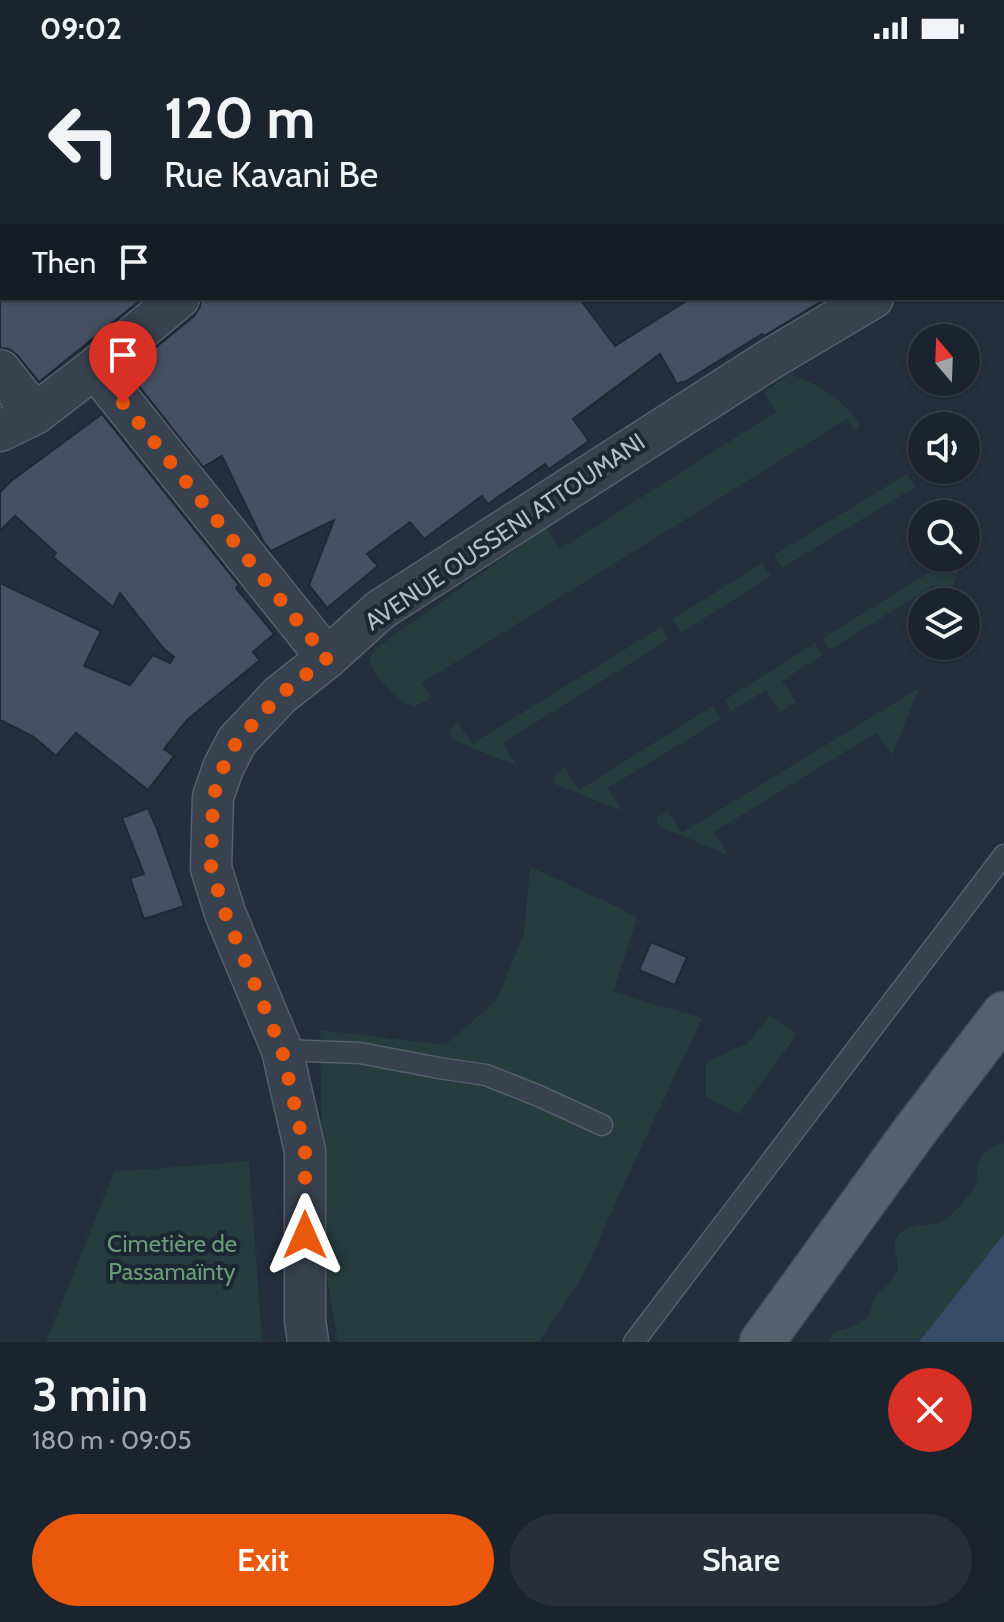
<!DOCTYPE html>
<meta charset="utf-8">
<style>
:root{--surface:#1b232e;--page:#282f3a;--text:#f1f3f6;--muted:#a0a4aa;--line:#39404a;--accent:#ea580c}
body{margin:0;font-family:Cabin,sans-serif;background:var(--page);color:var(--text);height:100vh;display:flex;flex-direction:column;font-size:30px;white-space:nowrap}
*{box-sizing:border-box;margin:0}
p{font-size:26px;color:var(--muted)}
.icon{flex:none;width:44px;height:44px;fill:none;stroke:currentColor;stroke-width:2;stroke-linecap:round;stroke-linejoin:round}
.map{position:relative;height:1286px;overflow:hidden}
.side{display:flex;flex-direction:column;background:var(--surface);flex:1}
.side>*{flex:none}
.hud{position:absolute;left:0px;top:0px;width:1004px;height:244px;box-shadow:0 2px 6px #0004,0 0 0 2px var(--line);background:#1b232e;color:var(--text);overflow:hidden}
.needle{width:52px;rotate:341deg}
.fabs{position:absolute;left:908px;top:268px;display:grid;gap:16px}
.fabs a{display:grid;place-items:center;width:72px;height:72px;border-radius:50%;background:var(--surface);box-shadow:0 2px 6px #0004,0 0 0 2px var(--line);font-size:40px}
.pin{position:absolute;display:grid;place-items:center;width:68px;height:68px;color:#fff;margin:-82px -34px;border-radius:50% 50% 50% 0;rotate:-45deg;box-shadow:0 0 8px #0007}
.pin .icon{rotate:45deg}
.me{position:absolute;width:88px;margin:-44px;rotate:0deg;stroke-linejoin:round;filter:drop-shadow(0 0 6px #0008)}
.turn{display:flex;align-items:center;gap:28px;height:168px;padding:0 32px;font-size:36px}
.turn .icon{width:104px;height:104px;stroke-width:2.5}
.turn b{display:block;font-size:56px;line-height:68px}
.then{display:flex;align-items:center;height:76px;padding:0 32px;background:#0003;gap:16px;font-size:30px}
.round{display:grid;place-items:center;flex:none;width:84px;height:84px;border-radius:42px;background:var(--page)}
.headline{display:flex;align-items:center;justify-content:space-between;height:136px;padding:0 32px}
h1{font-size:48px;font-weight:600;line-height:60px}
.cta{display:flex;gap:16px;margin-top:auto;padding:16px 32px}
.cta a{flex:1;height:92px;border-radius:48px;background:var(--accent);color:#fff;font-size:32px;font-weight:600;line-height:92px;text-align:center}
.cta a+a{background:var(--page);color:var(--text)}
.status{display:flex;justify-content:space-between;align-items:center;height:56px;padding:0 40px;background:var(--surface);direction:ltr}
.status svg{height:22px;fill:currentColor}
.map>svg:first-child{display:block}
.green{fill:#263c3f}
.water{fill:#394c67}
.building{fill:#455162;stroke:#1f2835;stroke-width:2}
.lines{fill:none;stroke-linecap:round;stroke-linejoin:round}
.lane-casing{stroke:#565f6c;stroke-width:23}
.street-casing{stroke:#565f6c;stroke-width:43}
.primary-casing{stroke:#414a57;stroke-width:47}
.lane{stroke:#38414e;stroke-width:20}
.street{stroke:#38414e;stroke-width:40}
.primary{stroke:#56606e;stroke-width:44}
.route{stroke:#ea580c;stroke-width:14;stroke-dasharray:0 25.2}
.labels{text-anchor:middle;stroke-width:8;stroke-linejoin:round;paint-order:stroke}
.street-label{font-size:24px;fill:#b4bcc9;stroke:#1d2633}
.park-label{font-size:24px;fill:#6b9a76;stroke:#1d2633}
</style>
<div class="status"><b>09:02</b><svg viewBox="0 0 49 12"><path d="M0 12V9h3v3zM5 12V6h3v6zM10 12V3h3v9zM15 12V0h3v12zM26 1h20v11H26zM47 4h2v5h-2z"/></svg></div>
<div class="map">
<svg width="1004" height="1286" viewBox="0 0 1004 1286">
<rect width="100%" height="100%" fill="#242f3e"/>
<!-- green -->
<path class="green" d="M790,318C816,327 847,345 860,370L855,375L847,363L422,627L431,642L414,651C396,643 376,623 369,604L376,592L546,472L560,493L776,356L764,336Z
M907,418L915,431L782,512L774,499Z
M946,502L960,503L958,517L947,546H943L932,530L830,594L823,582L948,505Z
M762,507L771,520L681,577L673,563Z
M661,571L669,583L503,687L517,710L453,684L449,675L458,666L472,688Z
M815,587L822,599L782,625L796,646L780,656L766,634L731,655L725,644Z
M919,632L892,699L877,676L714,776L728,799L661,771L657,767V762L668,755L682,777Z
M713,650L721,663L608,732L622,755L555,728L553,725L556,719L564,712L579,734Z
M530,811L609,847L637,862L613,936L702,962L629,1117L583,1220L539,1286H338L327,1221L323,1165L320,974L445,989L496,945L524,879Z
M769,959L797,978L739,1058L706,1041V1006L749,987Z
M1004,1087V1286H828L834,1276C846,1272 864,1270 870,1256C873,1250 872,1244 876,1239C882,1232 893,1225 897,1216C901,1203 889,1193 898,1180C911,1164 934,1173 949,1161C956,1155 973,1136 976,1128C977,1126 976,1118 977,1115C978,1098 989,1092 1004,1087Z
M249,1105L262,1286H46L114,1116Z"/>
<!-- water -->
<path class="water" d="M1004,1178V1286H919Z"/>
<!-- building -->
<path class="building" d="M0,242H143L39,326L17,299L9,293L0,292Z
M201,242H579L615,290L691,242H827L764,280L762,278L683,327L682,326L677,328L660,298L573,363L589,385L549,413L545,408L488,448L482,440L424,483L410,466L367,498L378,510L327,552L309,529L334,464L271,495L263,485L222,400L203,411L127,315L194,260L200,251Z
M102,358L239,529L236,532L274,578L253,596L260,604L187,664L164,693L174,700L148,734L76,677L56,700L34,681L0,664V527L101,575L84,610L130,629L153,599L170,607L174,601L164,593L120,537L113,551L53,501L56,497L15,460L0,475V436L11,425Z
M148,752L157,773L184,850L144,863L130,822L144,818L122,762Z
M651,886L687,901L675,929L639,914Z"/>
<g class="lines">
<!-- lane casing -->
<g class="lane-casing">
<path id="lane" d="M282,994L360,997L439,1012L486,1019L539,1040L602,1069
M634,1286L1004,799"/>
</g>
<!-- street casing -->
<g class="street-casing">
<path id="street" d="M440,2L442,0
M1002,164L1004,163
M95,312L327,602
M0,314L35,358
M0,375L35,358L95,312L179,242
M308,1286L305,1264V1095L282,994L225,857L211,812L213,741L223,712L237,685L280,639L327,602L380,554L772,302L873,242"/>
</g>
<!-- primary casing -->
<g class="primary-casing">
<path id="primary" d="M762,1286L914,1076L1004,958"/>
</g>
<!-- lane -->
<use href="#lane" class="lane"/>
<!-- street -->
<use href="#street" class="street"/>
<!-- primary -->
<use href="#primary" class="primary"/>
</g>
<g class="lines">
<!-- route -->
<path class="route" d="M123,347L327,602L280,639L237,685L223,712L213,741L211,812L225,857L282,994L305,1095V1179"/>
</g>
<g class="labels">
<!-- street labels -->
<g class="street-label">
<text transform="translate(505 476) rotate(-34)" y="8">AVENUE OUSSENI ATTOUMANI</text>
</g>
<!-- park labels -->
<g class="park-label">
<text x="172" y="1196">Cimetière de<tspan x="172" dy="28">Passamaïnty</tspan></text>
</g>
</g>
</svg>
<div class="fabs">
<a><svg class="needle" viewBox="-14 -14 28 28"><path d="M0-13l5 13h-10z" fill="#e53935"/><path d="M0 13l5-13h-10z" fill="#a0a4aa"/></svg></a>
<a><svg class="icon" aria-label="sound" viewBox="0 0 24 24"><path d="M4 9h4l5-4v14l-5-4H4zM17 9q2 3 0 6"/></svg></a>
<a><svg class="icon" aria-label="search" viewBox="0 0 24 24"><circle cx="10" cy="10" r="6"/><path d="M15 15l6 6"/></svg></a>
<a><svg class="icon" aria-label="layers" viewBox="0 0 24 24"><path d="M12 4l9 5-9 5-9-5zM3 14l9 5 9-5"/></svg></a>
</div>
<div class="pin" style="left:123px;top:347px;background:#d93025"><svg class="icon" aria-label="arrive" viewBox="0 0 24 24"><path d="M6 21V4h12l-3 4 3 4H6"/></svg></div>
<svg class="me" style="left:305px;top:1179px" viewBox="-20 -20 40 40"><path d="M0-17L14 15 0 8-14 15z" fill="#ea580c" stroke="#fff" stroke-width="4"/></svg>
<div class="hud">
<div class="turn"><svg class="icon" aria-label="left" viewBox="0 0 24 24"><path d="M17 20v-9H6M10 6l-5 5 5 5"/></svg><div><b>120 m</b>Rue Kavani Be</div></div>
<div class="then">Then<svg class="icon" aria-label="arrive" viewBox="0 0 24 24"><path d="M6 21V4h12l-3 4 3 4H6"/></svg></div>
</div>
</div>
<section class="side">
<div class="headline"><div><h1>3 min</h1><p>180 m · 09:05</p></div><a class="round" style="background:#d93025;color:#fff"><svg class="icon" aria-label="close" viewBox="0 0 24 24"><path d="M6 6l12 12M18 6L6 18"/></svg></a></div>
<div class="cta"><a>Exit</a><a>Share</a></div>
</section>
